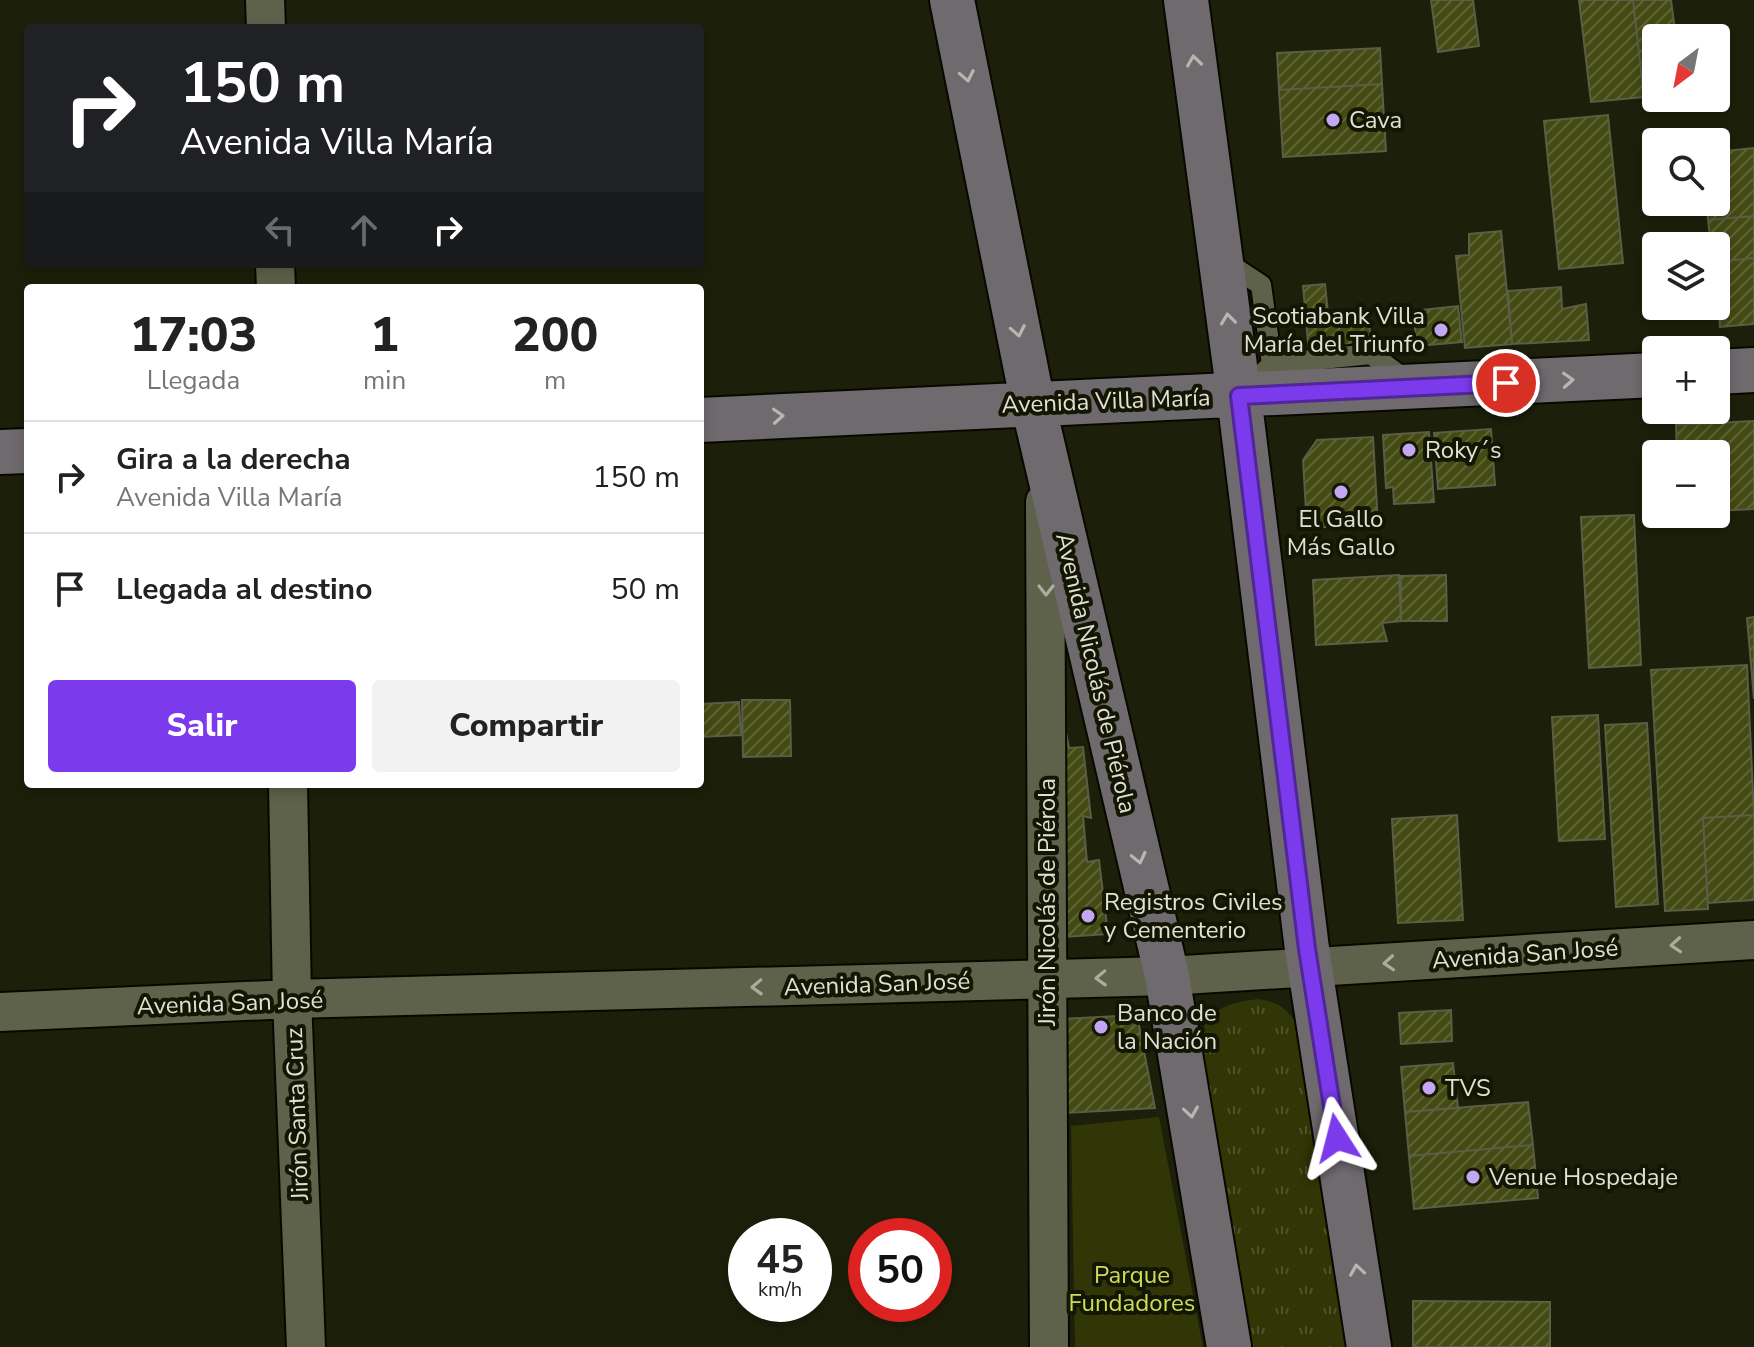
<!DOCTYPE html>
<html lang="es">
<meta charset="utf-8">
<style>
:root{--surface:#fff;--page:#f2f2f2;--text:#222;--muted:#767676;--line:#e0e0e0;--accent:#7c3aed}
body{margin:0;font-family:"Nunito Sans",sans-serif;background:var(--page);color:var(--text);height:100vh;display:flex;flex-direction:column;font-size:30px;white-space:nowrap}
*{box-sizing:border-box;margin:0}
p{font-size:26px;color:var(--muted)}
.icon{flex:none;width:44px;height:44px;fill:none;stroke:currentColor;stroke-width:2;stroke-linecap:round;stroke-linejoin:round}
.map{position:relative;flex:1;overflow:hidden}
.drawer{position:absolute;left:24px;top:284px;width:680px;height:504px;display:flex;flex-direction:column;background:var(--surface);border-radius:8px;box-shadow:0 4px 12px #0003}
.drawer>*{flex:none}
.top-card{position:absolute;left:24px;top:24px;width:680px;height:244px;border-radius:8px;box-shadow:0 4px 12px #0003;background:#202124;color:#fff;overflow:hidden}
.needle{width:52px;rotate:212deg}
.tools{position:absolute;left:1642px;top:24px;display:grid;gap:16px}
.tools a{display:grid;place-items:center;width:88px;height:88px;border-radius:8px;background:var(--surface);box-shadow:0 4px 12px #0003;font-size:40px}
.speed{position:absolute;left:728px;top:1218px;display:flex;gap:16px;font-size:40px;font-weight:700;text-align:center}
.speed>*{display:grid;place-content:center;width:104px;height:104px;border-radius:50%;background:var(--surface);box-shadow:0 4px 12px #0003;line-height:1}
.speed small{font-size:20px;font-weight:400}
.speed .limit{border:12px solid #d22;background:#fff;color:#111}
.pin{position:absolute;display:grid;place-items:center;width:68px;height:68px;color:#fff;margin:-34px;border:4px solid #fff;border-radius:50%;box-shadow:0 2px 8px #0007}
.me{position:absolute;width:88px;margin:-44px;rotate:351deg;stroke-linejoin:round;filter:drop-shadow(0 0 6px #0008)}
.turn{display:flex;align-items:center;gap:28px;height:168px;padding:0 24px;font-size:36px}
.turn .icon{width:104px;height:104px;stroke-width:2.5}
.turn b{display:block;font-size:56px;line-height:68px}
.lanes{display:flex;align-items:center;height:76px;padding:0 24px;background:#0003;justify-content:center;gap:40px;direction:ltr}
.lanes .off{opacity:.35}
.eta{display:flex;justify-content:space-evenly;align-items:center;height:136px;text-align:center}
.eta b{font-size:48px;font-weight:800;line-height:56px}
.button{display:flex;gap:16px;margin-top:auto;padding:16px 24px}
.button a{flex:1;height:92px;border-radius:8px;background:var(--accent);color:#fff;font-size:32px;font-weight:800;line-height:92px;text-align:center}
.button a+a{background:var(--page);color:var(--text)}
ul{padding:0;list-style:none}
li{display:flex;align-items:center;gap:24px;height:112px;padding:0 24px;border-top:2px solid var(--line)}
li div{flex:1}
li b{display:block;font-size:30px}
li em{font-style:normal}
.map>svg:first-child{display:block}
.grass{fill:url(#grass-tufts)}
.green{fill:#313606}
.building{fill:url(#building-hatch);stroke:#5a5e46;stroke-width:2}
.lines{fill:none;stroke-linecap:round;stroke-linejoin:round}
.service-casing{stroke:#070900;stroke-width:24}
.minor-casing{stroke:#070900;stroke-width:42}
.secondary-casing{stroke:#070900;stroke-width:48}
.service{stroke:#5e624a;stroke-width:20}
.minor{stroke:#5e624a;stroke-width:38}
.secondary{stroke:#6f6a6e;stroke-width:44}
.oneway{stroke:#b7b7b0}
.oneway2{stroke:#abae9c}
.route-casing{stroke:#51269a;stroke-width:20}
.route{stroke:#7c3aed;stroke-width:14}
.poi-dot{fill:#c3a7f2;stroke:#131602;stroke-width:3}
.labels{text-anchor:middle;stroke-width:8;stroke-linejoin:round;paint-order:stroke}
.poi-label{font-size:24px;fill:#dee1d3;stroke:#131602;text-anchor:start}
.street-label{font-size:24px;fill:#dee1d3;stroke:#131602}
.park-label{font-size:24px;fill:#cddd58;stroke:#131602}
</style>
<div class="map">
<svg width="1754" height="1347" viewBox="0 0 1754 1347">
<defs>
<pattern id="grass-tufts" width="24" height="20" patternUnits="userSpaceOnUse" patternTransform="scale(2)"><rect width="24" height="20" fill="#313606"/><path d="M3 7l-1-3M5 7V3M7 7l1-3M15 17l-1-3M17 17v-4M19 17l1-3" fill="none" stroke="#4e5329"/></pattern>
<pattern id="building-hatch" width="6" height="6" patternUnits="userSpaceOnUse" patternTransform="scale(2)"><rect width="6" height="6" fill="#444a13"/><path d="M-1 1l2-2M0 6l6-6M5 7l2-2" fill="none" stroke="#5f6434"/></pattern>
</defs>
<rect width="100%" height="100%" fill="#1c1f09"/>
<!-- grass -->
<path class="grass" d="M1259,999C1276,1002 1284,1006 1294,1020L1350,1347H1251L1196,1053C1202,1013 1221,1003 1259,999Z"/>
<!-- green -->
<path class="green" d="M1159,1117L1203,1347H1075L1071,1126Z"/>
<!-- building -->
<path class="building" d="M1431,0H1473L1479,46L1438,52Z
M1579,0H1633L1644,97L1591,102Z
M1633,0H1671L1676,38H1656V96L1644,97Z
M1380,48L1382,84L1279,90L1277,53Z
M1382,84L1386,151L1283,157L1279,90Z
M1608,115L1623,263L1559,269L1544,121Z
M1754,148V216L1708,220L1707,202H1716V152Z
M1754,216V258L1716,262V246H1711L1708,220Z
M1501,231L1512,344L1465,348L1456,256L1469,255V234Z
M1754,258V324L1720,327L1716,262Z
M1325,284L1329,323L1369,319L1371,348L1309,353L1303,286Z
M1561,287L1562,309L1586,304L1589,340L1512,344L1508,291Z
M1458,306L1462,342L1417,346L1413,311Z
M1754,421V509L1716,511V454H1677L1676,425Z
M1491,429L1495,485L1438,489L1434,433Z
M1429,432L1434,502L1394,504L1393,487L1386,488L1383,435Z
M1373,437L1378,524L1307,528L1303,460L1317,440Z
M1634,515L1641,665L1589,668L1581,517Z
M1399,575L1401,621L1382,623L1387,641L1316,645L1313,580Z
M1446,575L1447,621H1401V576Z
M1754,617V699L1747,618Z
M1747,665L1754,815L1703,818L1708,909L1665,911L1651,670Z
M742,700H790L791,756L743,757Z
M739,702L741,735L700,737V704Z
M1598,715L1605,839L1559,841L1552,717Z
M1647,723L1658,904L1616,907L1605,725Z
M1066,732L1069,748L1083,747L1091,818L1083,816L1087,862L1099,860L1108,934L1048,938L1049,736Z
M1457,815L1463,920L1398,923L1392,819Z
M1754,815V900L1708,903L1703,818Z
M1451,1010L1452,1041L1401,1044L1399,1013Z
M1137,1015L1155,1108L1065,1113L1061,1019Z
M1453,1063L1458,1108L1405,1112L1401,1067Z
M1528,1102L1533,1145L1409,1156L1405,1112Z
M1533,1145L1538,1198L1414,1209L1409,1156Z
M1413,1301L1550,1302V1347H1413Z"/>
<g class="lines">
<!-- service casing -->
<g class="service-casing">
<path id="service" d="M1223,260L1261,285L1272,364L1245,391
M1272,364L1371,354L1407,381"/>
</g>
<!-- minor casing -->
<g class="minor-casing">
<path id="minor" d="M265,0L266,28
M275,264L276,288
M1045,502L1049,1347
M288,784L292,999L306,1347
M0,1012L292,999L1167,976L1754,940"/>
</g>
<!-- secondary casing -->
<g class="secondary-casing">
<path id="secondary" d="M952,0L1033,404L1167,976L1229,1347
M1186,0L1239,396L1307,949L1369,1347
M1716,372L1754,370
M700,420L1656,375
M0,452L28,451"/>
</g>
<!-- service -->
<use href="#service" class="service"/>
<!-- minor -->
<use href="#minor" class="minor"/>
<!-- secondary -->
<use href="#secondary" class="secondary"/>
</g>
<!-- one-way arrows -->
<defs><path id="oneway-chevron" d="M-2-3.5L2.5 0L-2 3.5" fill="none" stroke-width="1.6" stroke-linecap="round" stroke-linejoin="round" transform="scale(2)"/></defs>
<g class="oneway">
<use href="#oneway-chevron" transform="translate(1194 61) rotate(-98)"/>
<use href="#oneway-chevron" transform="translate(967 76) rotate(79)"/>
<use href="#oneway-chevron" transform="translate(1228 319) rotate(-97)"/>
<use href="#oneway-chevron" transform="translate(1018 331) rotate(79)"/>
<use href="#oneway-chevron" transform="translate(1568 380) rotate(-3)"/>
<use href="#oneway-chevron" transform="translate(778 416) rotate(-3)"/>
<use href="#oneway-chevron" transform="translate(1139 858) rotate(77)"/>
<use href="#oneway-chevron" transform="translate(1191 1112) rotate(81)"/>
<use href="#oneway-chevron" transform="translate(1357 1270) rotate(-99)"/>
</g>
<g class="oneway2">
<use href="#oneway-chevron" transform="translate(1046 590) rotate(90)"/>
<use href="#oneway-chevron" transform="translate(1676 945) rotate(176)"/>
<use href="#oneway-chevron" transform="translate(1389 963) rotate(176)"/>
<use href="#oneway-chevron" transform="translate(1101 978) rotate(178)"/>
<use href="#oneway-chevron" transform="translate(757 987) rotate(178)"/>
</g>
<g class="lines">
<!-- route casing -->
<g class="route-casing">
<path id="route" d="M1337,1138L1307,949L1239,396L1506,383"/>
</g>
<!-- route -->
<use href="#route" class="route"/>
</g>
<!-- markers -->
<g class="poi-dot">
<circle cx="1333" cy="120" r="8"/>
<circle cx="1441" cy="330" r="8"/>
<circle cx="1409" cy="450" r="8"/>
<circle cx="1341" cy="492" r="8"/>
<circle cx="1088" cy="916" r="8"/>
<circle cx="1101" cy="1027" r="8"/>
<circle cx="1429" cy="1088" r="8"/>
<circle cx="1473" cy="1177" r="8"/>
</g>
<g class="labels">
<!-- poi labels -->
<g class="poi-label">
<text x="1349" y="128">Cava</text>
<text x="1425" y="324" text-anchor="end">Scotiabank Villa<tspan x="1425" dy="28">María del Triunfo</tspan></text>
<text x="1425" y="458">Roky´s</text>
<text x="1341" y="527" text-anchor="middle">El Gallo<tspan x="1341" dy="28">Más Gallo</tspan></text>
<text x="1104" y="910">Registros Civiles<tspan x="1104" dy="28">y Cementerio</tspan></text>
<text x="1117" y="1021">Banco de<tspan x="1117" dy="28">la Nación</tspan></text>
<text x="1445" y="1096">TVS</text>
<text x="1489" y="1185">Venue Hospedaje</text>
</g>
<!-- street labels -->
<g class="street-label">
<text transform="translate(1106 401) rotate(-2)" y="8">Avenida Villa María</text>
<text transform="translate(1096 673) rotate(77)" y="8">Avenida Nicolás de Piérola</text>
<text transform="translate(1047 902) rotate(-90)" y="8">Jirón Nicolás de Piérola</text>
<text transform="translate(1525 954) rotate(-4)" y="8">Avenida San José</text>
<text transform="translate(877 984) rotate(-2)" y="8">Avenida San José</text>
<text transform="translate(230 1003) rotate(-2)" y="8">Avenida San José</text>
<text transform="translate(297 1114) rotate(-92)" y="8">Jirón Santa Cruz</text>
</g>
<!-- park labels -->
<g class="park-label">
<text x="1132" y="1283">Parque<tspan x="1132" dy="28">Fundadores</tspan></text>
</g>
</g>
</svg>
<div class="tools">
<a><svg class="needle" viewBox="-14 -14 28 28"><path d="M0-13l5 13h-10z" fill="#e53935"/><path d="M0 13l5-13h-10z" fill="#767676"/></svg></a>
<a><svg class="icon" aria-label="search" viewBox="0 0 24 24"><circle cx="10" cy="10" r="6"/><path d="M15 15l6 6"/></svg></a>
<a><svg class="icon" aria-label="layers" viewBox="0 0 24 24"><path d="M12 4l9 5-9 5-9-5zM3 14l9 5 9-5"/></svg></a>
<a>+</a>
<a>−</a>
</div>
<div class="speed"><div>45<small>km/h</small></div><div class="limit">50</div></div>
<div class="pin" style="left:1506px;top:383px;background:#d93025"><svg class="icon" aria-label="arrive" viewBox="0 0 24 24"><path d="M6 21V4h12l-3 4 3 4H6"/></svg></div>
<svg class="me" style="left:1337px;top:1138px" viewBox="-20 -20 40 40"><path d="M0-17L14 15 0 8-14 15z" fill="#7c3aed" stroke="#fff" stroke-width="4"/></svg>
<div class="top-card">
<div class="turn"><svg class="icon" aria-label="right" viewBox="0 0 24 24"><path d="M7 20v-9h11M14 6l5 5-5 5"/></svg><div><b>150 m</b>Avenida Villa María</div></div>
<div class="lanes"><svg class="icon off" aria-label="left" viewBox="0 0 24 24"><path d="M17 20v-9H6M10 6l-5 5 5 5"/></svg><svg class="icon off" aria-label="ahead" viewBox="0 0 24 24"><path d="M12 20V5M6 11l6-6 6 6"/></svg><svg class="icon" aria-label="right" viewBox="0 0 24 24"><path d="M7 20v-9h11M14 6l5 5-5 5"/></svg></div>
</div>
<section class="drawer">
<div class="eta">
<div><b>17:03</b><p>Llegada</p></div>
<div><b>1</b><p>min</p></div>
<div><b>200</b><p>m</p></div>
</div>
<ul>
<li><svg class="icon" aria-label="right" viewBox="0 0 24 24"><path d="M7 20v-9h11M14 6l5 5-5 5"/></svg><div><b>Gira a la derecha</b><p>Avenida Villa María</p></div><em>150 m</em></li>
<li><svg class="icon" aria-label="arrive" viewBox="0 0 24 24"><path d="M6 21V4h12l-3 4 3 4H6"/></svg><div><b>Llegada al destino</b></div><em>50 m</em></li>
</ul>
<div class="button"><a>Salir</a><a>Compartir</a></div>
</section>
</div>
